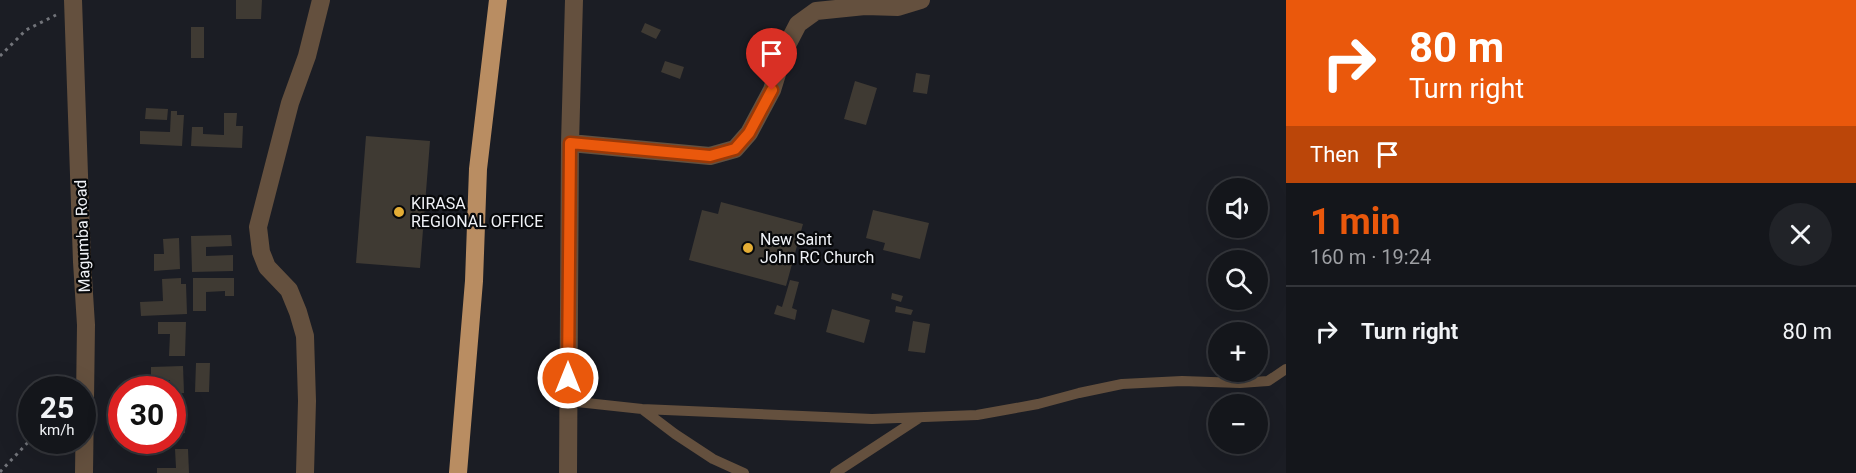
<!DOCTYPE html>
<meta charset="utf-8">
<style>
:root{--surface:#14161b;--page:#212328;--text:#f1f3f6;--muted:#9d9fa3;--line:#33353a;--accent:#ea580c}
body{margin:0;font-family:Roboto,sans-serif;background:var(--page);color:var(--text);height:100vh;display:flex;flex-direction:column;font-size:22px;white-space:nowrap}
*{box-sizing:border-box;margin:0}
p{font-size:20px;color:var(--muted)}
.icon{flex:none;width:33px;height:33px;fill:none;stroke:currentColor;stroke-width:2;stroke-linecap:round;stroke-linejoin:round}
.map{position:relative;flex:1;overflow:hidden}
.side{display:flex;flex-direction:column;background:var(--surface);width:570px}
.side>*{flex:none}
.hud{background:#ea580c;color:#fff;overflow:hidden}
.controls{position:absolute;left:1208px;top:178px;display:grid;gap:12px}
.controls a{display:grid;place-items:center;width:60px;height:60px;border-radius:50%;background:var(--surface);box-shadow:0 6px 24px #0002,0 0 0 2px var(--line);font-size:30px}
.speed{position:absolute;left:18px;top:376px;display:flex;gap:12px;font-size:30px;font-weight:700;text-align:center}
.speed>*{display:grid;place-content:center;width:78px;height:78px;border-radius:50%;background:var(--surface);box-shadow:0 6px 24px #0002,0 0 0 2px var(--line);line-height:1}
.speed small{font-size:15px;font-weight:400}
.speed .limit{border:9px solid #d22;background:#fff;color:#111}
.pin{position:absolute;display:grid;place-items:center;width:51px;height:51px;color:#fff;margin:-62px -26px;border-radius:50% 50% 50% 0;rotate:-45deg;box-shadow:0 0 6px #0007}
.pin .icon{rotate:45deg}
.me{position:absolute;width:66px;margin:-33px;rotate:0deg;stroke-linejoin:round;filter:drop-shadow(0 0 4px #0008)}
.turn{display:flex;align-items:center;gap:21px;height:126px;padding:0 24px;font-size:27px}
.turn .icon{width:78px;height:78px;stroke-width:2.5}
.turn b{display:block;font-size:42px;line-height:51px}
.then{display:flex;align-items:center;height:57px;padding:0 24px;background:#0003;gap:12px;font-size:22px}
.round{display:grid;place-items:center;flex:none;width:63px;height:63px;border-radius:32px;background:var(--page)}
.headline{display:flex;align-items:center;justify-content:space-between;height:102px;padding:0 24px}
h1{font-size:36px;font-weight:700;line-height:45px;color:var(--accent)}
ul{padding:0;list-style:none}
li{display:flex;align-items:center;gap:18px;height:90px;padding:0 24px;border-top:2px solid var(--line)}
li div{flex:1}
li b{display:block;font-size:22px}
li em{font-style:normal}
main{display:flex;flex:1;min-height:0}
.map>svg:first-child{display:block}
.building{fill:#3f3a33}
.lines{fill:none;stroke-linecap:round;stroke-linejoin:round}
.path{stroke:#72747a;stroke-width:3;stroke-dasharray:3 4.5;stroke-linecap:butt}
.service{stroke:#64503e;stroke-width:10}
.minor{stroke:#64503e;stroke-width:18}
.trunk{stroke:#b98d62;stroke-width:18}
.route-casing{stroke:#983908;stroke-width:15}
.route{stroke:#ea580c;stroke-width:10}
.poi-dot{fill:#e4ad35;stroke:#07080a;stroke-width:2}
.labels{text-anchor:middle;stroke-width:4.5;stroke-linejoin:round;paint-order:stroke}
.poi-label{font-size:16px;fill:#f0f2f7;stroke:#07080a;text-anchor:start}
.street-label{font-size:16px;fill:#f0f2f7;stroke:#07080a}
</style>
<main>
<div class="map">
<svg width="1286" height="473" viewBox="0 0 1286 473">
<rect width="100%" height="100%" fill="#1b1d24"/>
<!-- building -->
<path class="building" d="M236,0H262L261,19H236Z
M645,23L661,30L656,39L641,32Z
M191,27H204V58H191Z
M665,61L684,67L680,79L661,72Z
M916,73L930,75L927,94L913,92Z
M855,81L877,88L866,125L844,119Z
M146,108L168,109L167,120L145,119Z
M171,111H177V115H184L182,146L140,144V131L170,132Z
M224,113H237L236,126H243L242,148L191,146L192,127H203V134L224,135Z
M366,136L430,141L420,268L356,263Z
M721,202L803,224L786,286L689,260L702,210L718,214Z
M873,210L929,223L920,259L883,250L885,243L866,238Z
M231,235L232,246L206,247V256L233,255V271L192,272L191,236Z
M179,238L180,269L154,271V254H164L163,239Z
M181,278V284H186L187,314L141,316L140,302L163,301L162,279Z
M193,278H234V296H225V291L206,292V311H193Z
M790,280L799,282L792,308L797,310L795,320L774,314L777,305L782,307Z
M892,293L903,296L901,302L891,299Z
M896,306L913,310L911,315L895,312Z
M832,309L870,320L864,343L826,332Z
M913,321L930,324L925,353L908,351Z
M158,322H186L185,356H169L170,334H158Z
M196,363H210L209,392H195Z
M183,366L184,393L172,394V390H170V380L151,381V367Z
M184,413L185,433L178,434L177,428L172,429V414Z
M113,424H122V437L114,438Z
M175,449H188L189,473H157V468H176Z"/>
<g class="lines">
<!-- path -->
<path class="path" d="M0,56L26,30L56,15
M0,472L32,438"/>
<!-- service -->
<path class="service" d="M568,401L642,409L872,419L977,415L1038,404L1079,393L1122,384L1182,381L1240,383L1268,381L1286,369
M642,409L675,434L713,459L744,473
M835,473L919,418"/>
<!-- minor -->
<path class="minor" d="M73,0L82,262L86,325L84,473
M570,143L710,156L735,149L749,133L772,90L784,51L798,24L816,11L865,6L898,7L921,0
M305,473L307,401L305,336L298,312L289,290L267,267L261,252L258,227L290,103L307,56L321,0
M568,473L570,143L574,0"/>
<!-- trunk -->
<path class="trunk" d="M458,473L474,281L478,169L498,0"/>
</g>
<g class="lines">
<!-- route casing -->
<g class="route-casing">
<path id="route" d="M568,378L570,143L710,156L735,149L749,133L772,90"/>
</g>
<!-- route -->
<use href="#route" class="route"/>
</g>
<!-- markers -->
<g class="poi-dot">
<circle cx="399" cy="212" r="6"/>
<circle cx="748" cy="248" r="6"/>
</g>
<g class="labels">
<!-- poi labels -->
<g class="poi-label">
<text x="411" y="209">KIRASA<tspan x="411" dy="18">REGIONAL OFFICE</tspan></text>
<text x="760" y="245">New Saint<tspan x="760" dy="18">John RC Church</tspan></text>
</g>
<!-- street labels -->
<g class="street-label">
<text transform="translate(82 236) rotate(-92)" y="6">Magumba Road</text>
</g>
</g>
</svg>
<div class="controls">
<a><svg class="icon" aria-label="sound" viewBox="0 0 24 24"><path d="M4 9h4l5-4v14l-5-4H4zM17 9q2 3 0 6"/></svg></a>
<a><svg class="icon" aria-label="search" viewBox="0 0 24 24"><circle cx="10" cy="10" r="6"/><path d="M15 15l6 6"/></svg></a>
<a>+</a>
<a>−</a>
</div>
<div class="speed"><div>25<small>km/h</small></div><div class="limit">30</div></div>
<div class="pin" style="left:772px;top:90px;background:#d93025"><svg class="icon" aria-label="arrive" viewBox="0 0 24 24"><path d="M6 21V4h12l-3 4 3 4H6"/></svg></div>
<svg class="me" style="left:568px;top:378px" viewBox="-20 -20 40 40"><circle r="17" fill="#ea580c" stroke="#fff" stroke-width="3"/><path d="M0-11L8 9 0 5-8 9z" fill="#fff"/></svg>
</div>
<section class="side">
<div class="hud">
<div class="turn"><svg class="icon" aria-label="right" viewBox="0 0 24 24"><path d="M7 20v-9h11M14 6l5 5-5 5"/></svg><div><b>80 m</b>Turn right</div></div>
<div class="then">Then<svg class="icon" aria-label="arrive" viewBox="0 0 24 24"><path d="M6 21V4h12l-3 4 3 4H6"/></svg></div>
</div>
<div class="headline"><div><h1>1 min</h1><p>160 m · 19:24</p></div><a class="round"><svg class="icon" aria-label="close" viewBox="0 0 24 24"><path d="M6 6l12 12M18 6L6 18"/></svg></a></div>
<ul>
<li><svg class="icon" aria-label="right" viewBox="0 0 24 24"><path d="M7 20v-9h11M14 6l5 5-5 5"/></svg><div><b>Turn right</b></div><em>80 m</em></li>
</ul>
</section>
</main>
